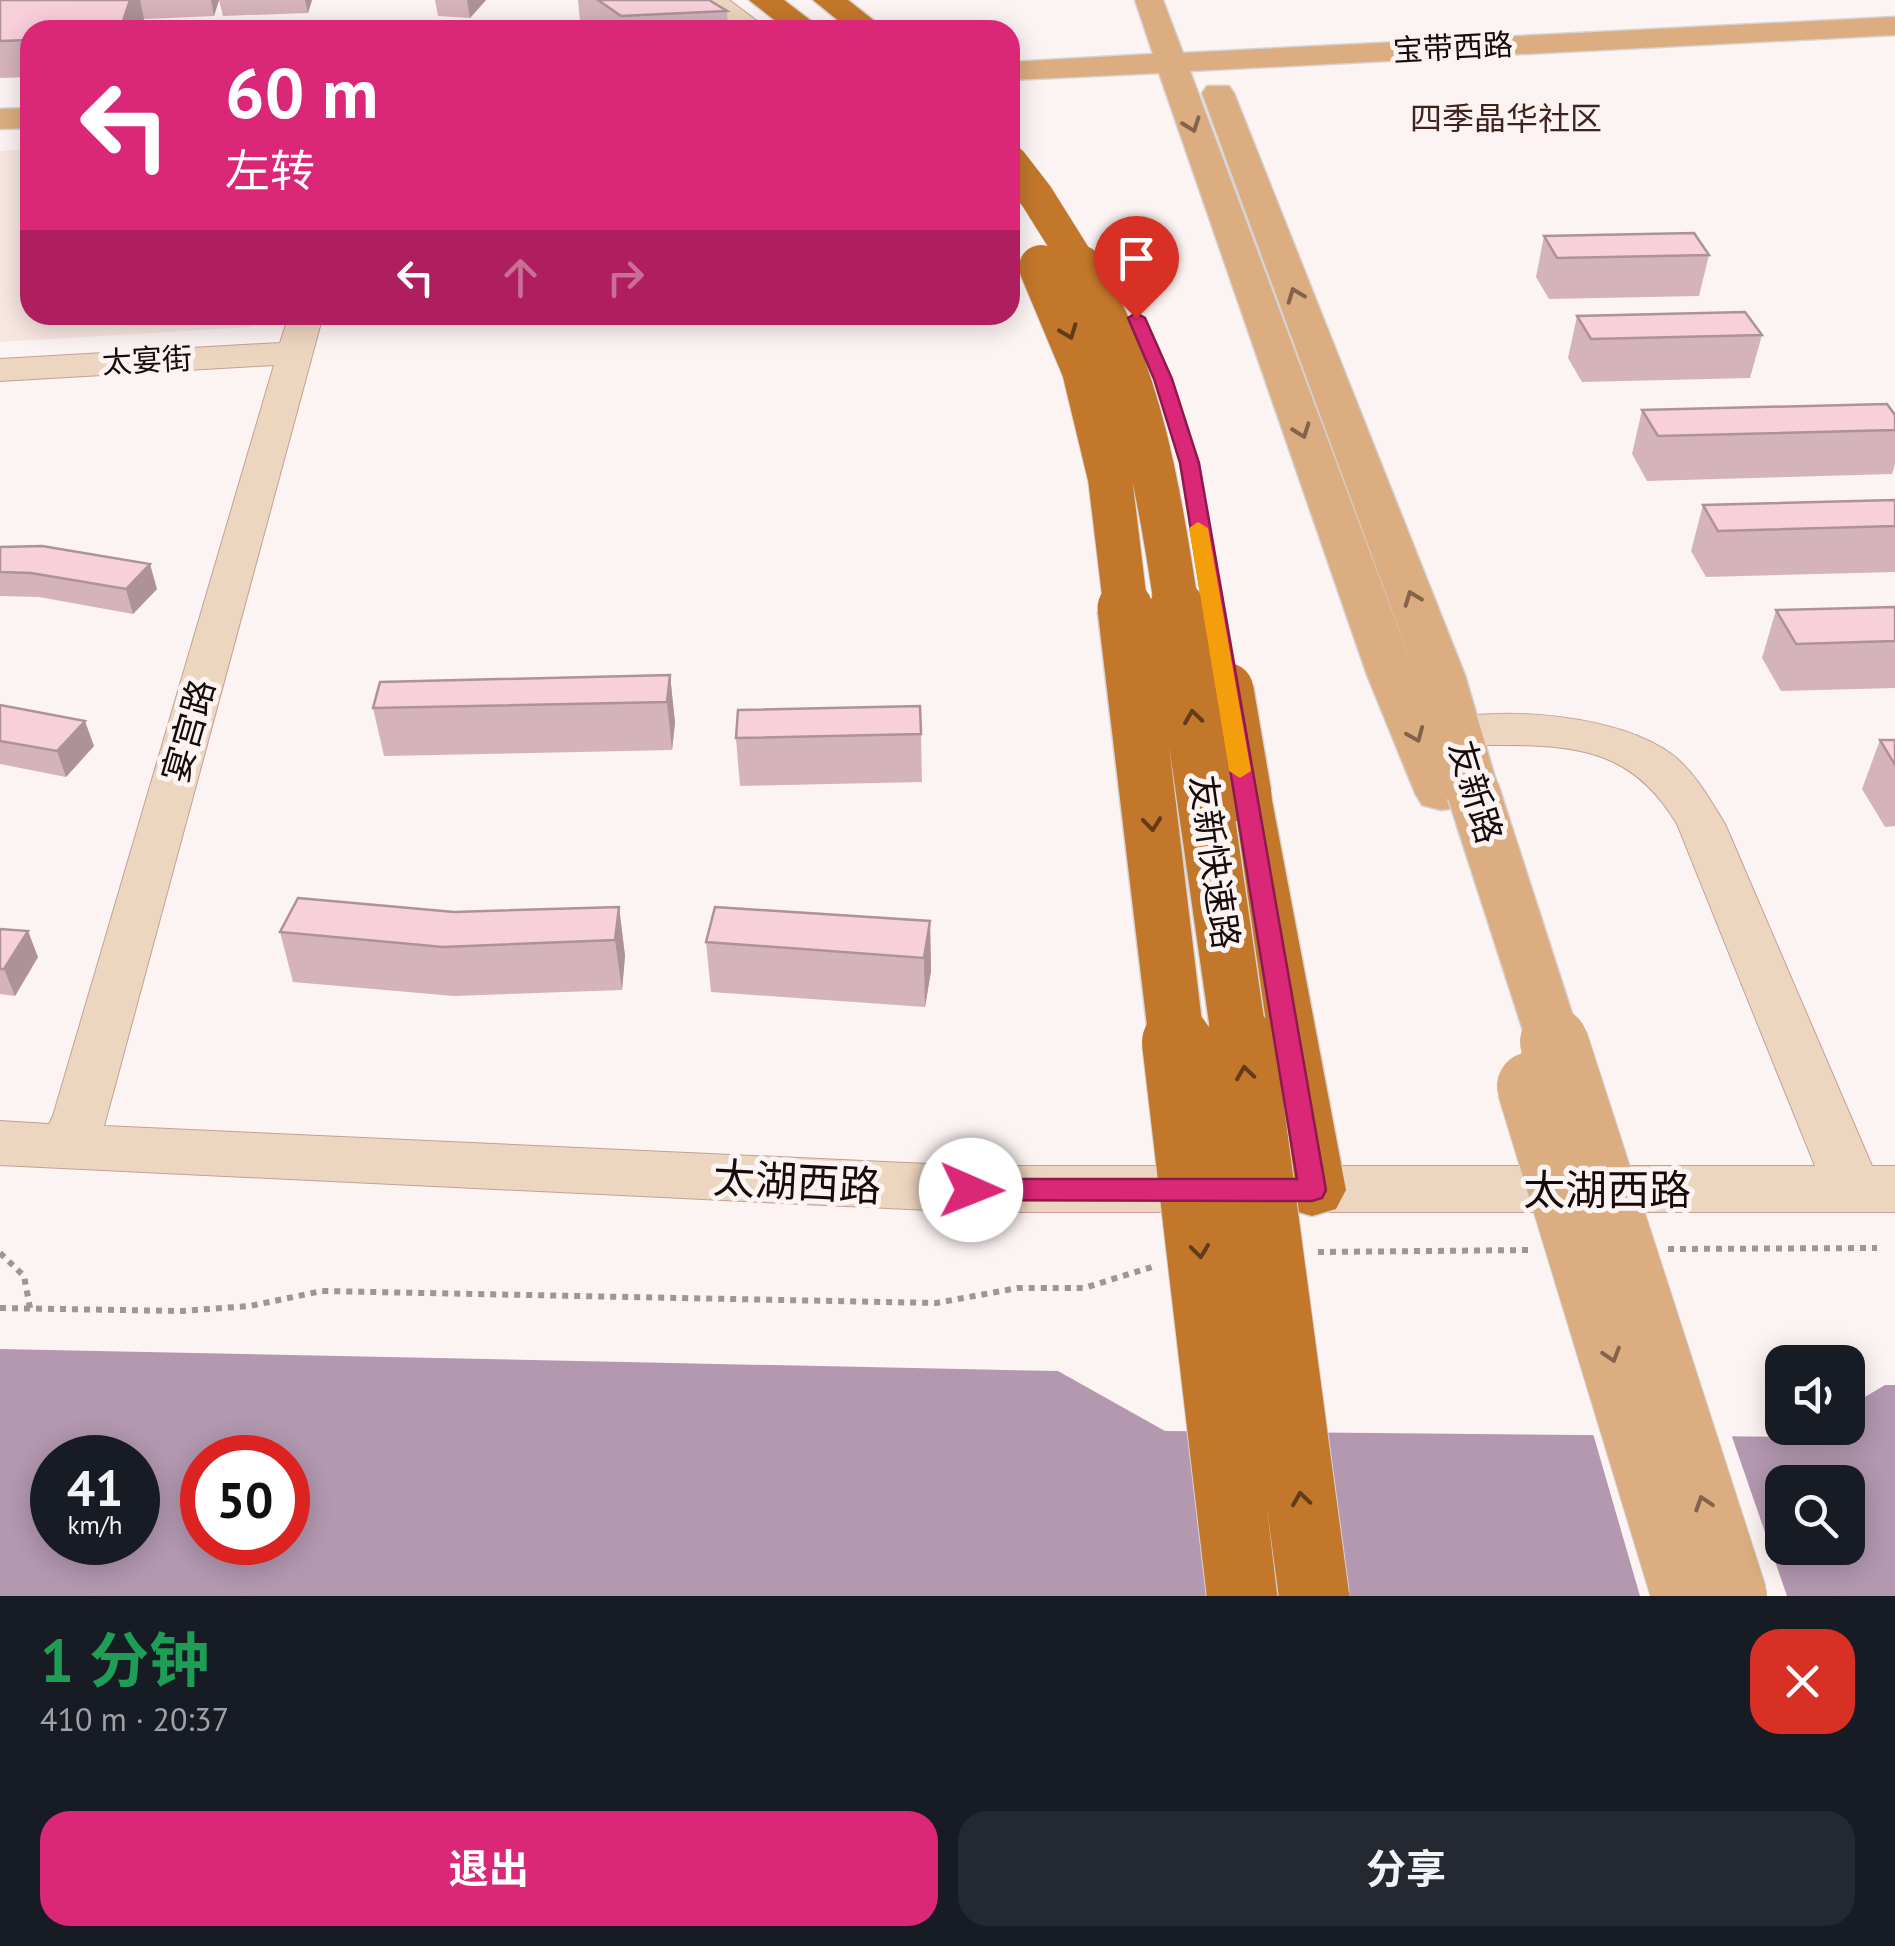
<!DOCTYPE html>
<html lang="zh">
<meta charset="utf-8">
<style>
:root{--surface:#171b24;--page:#242831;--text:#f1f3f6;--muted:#9ea1a6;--accent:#db2777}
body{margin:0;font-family:"PT Sans","Noto Sans SC",sans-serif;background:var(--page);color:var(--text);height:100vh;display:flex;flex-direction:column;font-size:38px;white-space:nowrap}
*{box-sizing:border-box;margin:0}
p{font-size:32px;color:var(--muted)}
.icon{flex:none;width:55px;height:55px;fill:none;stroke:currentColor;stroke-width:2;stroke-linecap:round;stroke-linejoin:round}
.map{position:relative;height:1596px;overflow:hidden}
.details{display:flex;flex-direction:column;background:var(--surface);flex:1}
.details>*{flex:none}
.hud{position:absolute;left:20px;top:20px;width:1000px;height:305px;border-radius:30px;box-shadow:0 5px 25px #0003;background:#db2777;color:#fff;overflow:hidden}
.controls{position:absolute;left:1765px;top:1345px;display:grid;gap:20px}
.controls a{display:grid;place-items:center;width:100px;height:100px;border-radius:20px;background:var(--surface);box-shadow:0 5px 25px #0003;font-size:50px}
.speed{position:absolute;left:30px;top:1435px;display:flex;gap:20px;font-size:50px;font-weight:700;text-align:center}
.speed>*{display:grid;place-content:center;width:130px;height:130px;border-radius:50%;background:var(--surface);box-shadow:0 5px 25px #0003;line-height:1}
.speed small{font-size:25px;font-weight:400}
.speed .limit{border:15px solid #d22;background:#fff;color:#111}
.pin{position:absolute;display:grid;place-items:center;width:85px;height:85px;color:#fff;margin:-102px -42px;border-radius:50% 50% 50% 0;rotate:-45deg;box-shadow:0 0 10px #0007}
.pin .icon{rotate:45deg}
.me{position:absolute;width:110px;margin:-55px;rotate:91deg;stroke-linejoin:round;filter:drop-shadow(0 0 8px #0008)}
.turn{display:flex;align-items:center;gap:35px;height:210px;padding:0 40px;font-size:45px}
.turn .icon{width:130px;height:130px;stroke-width:2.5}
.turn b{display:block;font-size:70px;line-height:85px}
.lanes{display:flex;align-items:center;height:95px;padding:0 40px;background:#0003;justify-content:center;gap:50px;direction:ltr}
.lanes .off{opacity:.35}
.round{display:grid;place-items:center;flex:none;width:105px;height:105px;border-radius:30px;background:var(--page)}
.headline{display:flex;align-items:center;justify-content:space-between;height:170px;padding:0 40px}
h1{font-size:60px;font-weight:700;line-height:75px;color:#1e9e55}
.cta{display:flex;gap:20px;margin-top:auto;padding:20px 40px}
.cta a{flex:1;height:115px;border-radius:30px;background:var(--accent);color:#fff;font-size:40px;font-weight:700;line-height:115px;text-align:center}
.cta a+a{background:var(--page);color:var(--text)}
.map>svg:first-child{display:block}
.built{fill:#f9e5e1}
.water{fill:#b398b0;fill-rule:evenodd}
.pier{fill:#fcf4f2}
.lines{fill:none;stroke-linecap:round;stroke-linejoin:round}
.secondary-casing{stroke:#c59f98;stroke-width:2}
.primary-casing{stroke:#d5d3d3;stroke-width:3}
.highway-casing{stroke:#d5d3d3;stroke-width:3}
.path{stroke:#9f9593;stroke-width:6;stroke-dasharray:6 6;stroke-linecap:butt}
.secondary{fill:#edd6bf;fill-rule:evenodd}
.primary{fill:#dbad80;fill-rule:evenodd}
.highway{fill:#c3772b;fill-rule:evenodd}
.primary-bridge-far1-casing{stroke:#d5d3d3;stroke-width:55;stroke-linecap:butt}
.primary-bridge-casing{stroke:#d5d3d3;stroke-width:70;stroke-linecap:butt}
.highway-bridge-far3-casing{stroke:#d5d3d3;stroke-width:35;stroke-linecap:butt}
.highway-bridge-far2-casing{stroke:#d5d3d3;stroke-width:46;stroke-linecap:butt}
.highway-bridge-far1-casing{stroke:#d5d3d3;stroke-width:58;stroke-linecap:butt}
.highway-bridge-casing{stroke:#d5d3d3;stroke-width:72;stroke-linecap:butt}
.primary-bridge-far1{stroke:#dbad80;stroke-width:52}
.primary-bridge{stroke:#dbad80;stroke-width:68}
.highway-bridge-far3{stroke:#c3772b;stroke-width:34}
.highway-bridge-far2{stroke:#c3772b;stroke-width:44}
.highway-bridge-far1{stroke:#c3772b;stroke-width:55}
.highway-bridge{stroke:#c3772b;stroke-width:70}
.wall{fill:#d5b3bc}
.shaded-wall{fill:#ae9299}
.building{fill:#f8d0db;stroke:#ae9299;stroke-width:2.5}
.oneway{stroke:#83644a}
.oneway2{stroke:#643b18}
.route{fill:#db2777;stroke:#8e194d;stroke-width:2.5}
.slow{fill:#f59e0b}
.labels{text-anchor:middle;stroke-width:10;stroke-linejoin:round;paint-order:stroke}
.far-street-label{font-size:30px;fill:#170a08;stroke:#fcf4f2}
.far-neighbourhood-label{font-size:32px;fill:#40231e;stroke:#fcf4f2}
.street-label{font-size:35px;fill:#170a08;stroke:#fcf4f2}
.near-street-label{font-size:42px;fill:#170a08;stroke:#fcf4f2}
</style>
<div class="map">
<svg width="1895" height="1596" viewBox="0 0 1895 1596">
<rect width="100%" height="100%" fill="#fcf4f2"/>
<!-- built -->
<path class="built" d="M30,149V315H255L251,327L0,342V151Z"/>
<!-- water -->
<path class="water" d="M0,1349L1058,1371L1165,1431L1798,1437L1814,1428H1848V1407L1885,1385H1895V1596H0ZM52,1458H138V1542H52ZM202,1458H288V1542H202ZM1782,1482H1848V1548H1782Z"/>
<!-- pier -->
<path class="pier" d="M1592,1430L1730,1431L1787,1596H1640Z"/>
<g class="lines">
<!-- secondary casing -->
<g class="secondary-casing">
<path id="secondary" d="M699,0H729L769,30H737Z
M289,315H323L104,1126L971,1166H1815L1677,824C1634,752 1581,745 1502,745C1481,745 1461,746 1440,741L1433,731L1440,721C1502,705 1622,715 1674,756C1696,774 1710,800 1725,824L1872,1166H1895V1212H971L0,1165V1121L49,1124L53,1116L274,365L0,381V359L280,343Z"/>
</g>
<!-- primary casing -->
<g class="primary-casing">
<path id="primary" d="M1135,0H1163L1183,53L1895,17V35L1190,71L1418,681L1202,93L1207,86H1229L1234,93L1465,675L1499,791L1491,803L1441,810L1422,805L1415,793L1367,675L1159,73L1010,80V62L1153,54Z
M30,108V128L0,129V109Z"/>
</g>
<!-- highway casing -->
<g class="highway-casing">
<path id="highway" d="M749,0H784L823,30H787Z
M813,0H848L886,30H850Z
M1244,777L1263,783L1271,795L1346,1190L1336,1209L1312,1216L1288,1209L1278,1190L1217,795L1225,783Z"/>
</g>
<!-- path -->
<path class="path" d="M1668,1249L1877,1248
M1318,1252L1532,1250
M0,1253L24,1276L30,1308
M0,1308L181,1311L250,1306L322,1291L936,1303L1018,1288H1084L1155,1266"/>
<!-- secondary -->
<use href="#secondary" class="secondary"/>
<!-- primary -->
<use href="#primary" class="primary"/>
<!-- highway -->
<use href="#highway" class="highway"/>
<!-- primary-bridge-far1 casing -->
<g class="primary-bridge-far1-casing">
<path id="primary-bridge-far1" d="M1473,791L1555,1045"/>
</g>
<!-- primary-bridge casing -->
<g class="primary-bridge-casing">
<path id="primary-bridge" d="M1554,1042L1733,1596
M1531,1086L1686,1596"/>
</g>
<!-- highway-bridge-far3 casing -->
<g class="highway-bridge-far3-casing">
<path id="highway-bridge-far3" d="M1010,162L1037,197L1082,269
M1040,264L1042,269"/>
</g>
<!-- highway-bridge-far2 casing -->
<g class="highway-bridge-far2-casing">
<path id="highway-bridge-far2" d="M1041,267L1084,370L1110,478L1126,611
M1080,267C1140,379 1159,487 1177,611"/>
</g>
<!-- highway-bridge-far1 casing -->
<g class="highway-bridge-far1-casing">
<path id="highway-bridge-far1" d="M1125,608L1177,1045
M1177,608L1240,1045
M1226,690L1244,795"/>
</g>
<!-- highway-bridge casing -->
<g class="highway-bridge-casing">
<path id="highway-bridge" d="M1177,1042L1242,1596
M1240,1042L1314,1596"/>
</g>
<!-- primary-bridge-far1 -->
<use href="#primary-bridge-far1" class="primary-bridge-far1"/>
<!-- primary-bridge -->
<use href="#primary-bridge" class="primary-bridge"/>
<!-- highway-bridge-far3 -->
<use href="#highway-bridge-far3" class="highway-bridge-far3"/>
<!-- highway-bridge-far2 -->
<use href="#highway-bridge-far2" class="highway-bridge-far2"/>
<!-- highway-bridge-far1 -->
<use href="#highway-bridge-far1" class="highway-bridge-far1"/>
<!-- highway-bridge -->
<use href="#highway-bridge" class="highway-bridge"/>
</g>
<!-- wall -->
<path class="wall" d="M0,0H219L214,16L144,19L140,30H30V77L0,78Z
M219,0H312L308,13L223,16Z
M435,0H486L470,18L438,16Z
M578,0H709L727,11L728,30H593L580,21Z
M1544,236L1709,255L1699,296L1549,299L1536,277Z
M1577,316L1762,335L1750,378L1582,382L1568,358Z
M1642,410L1895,415V464L1892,474L1647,481L1632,454Z
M1895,500V572L1706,577L1691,551L1703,505Z
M0,547L157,589L133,614L39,597L0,596Z
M1895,607V688L1781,691L1762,658L1776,610Z
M670,675L675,723L672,750L384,756L373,708Z
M0,705L94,746L66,777L0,764Z
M921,734L922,782L740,786L736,738Z
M1880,740H1895V826L1885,827L1862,789Z
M619,907L625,956L622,990L454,996L293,982L280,932L454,912Z
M930,921L931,971L925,1007L711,992L706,942Z
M0,929L38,957L15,996L0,994Z"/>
<!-- shaded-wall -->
<path class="shaded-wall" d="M130,0H140L144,19L140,30H120Z
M211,0H219L214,16Z
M305,0H312L308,13Z
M467,0H486L470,18Z
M150,564L157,589L133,614L126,589Z
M670,675L675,723L672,750L667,702Z
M85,721L94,746L66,777L57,751Z
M619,907L625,956L622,990L615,940Z
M930,921L931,971L925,1007L924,958Z
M28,931L38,957L15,996L4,969Z"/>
<!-- building -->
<path class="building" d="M0,0H130L120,30H30V40L0,41Z
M598,0H709L727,11L621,16Z
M1694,233L1709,255L1557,258L1544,236Z
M1745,312L1762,335L1591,339L1577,316Z
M1887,404L1895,415V430L1658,436L1642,410Z
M1895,500V526L1718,531L1703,505Z
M42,546L150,564L126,589L31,573L0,572V547Z
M1895,607V641L1796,644L1776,610Z
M670,675L667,702L373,708L380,682Z
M0,705L85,721L57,751L0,741Z
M920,706L921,734L736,738L738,710Z
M1880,740H1895V765Z
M298,898L454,912L619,907L615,940L443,947L280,932Z
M715,907L930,921L924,958L706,942Z
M0,929L28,931L4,969H0Z"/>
<!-- one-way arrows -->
<defs><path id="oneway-chevron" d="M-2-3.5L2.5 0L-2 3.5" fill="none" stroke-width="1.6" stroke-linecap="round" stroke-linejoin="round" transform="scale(2.5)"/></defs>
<g class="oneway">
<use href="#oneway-chevron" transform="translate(1192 125) rotate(70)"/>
<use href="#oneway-chevron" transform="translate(1295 295) rotate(-111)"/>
<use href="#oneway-chevron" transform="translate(1302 431) rotate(70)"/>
<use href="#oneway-chevron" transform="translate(1412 598) rotate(-111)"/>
<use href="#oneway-chevron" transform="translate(1416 735) rotate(67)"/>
<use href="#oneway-chevron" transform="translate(1612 1355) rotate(73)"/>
<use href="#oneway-chevron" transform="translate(1703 1503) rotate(-108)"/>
</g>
<g class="oneway2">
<use href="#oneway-chevron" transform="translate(1069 332) rotate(69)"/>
<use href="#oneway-chevron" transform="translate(1193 717) rotate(-98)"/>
<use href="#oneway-chevron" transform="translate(1152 824) rotate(84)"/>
<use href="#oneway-chevron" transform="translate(1245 1073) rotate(-98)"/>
<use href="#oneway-chevron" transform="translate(1200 1251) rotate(83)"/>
<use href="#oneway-chevron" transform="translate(1301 1499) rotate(-98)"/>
</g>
<!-- route -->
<path class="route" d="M1136,313L1145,318L1172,379L1199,463L1326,1190L1322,1198L1312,1201L971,1200L961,1197L957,1190L961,1182L971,1179H1297L1180,463L1154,379L1128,318Z"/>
<!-- slow -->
<path class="slow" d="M1198,522L1208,528L1251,771L1240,778L1229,771L1189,528Z"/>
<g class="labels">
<!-- far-street labels -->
<g class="far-street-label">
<text transform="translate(1453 48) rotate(-3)" y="10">宝带西路</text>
<text transform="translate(147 361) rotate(-3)" y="10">太宴街</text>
</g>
<!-- far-neighbourhood labels -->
<g class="far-neighbourhood-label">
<text x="1506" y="130">四季晶华社区</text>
</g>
<!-- street labels -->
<g class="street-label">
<text transform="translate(189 731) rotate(-74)" y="12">宴宫路</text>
<text transform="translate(1475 792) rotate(73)" y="12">友新路</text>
<text transform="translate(1214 862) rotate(82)" y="12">友新快速路</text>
</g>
<!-- near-street labels -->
<g class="near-street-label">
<text transform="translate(797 1182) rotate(3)" y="15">太湖西路</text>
<text x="1607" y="1205">太湖西路</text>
</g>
</g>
</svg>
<div class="controls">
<a><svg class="icon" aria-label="sound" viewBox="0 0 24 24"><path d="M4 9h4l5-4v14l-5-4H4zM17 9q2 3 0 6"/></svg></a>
<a><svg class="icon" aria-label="search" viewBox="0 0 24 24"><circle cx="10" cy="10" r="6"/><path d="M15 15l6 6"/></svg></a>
</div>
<div class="speed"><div>41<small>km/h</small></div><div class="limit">50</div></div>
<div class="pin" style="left:1136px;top:318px;background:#d93025"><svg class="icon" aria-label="arrive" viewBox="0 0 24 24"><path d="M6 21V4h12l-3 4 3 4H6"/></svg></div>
<svg class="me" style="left:971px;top:1190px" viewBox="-20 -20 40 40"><circle r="19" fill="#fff"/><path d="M0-13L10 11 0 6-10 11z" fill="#db2777"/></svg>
<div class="hud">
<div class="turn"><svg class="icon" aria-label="left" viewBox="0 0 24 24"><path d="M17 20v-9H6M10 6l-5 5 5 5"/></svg><div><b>60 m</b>左转</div></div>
<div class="lanes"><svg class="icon" aria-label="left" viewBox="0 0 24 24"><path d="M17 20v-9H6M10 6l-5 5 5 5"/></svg><svg class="icon off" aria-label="ahead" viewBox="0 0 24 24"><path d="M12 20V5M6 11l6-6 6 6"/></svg><svg class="icon off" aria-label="right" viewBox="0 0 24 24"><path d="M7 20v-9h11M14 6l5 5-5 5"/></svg></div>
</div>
</div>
<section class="details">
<div class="headline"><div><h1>1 分钟</h1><p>410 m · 20:37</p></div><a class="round" style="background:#d93025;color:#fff"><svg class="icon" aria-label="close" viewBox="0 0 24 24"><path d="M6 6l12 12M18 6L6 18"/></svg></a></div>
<div class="cta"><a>退出</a><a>分享</a></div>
</section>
